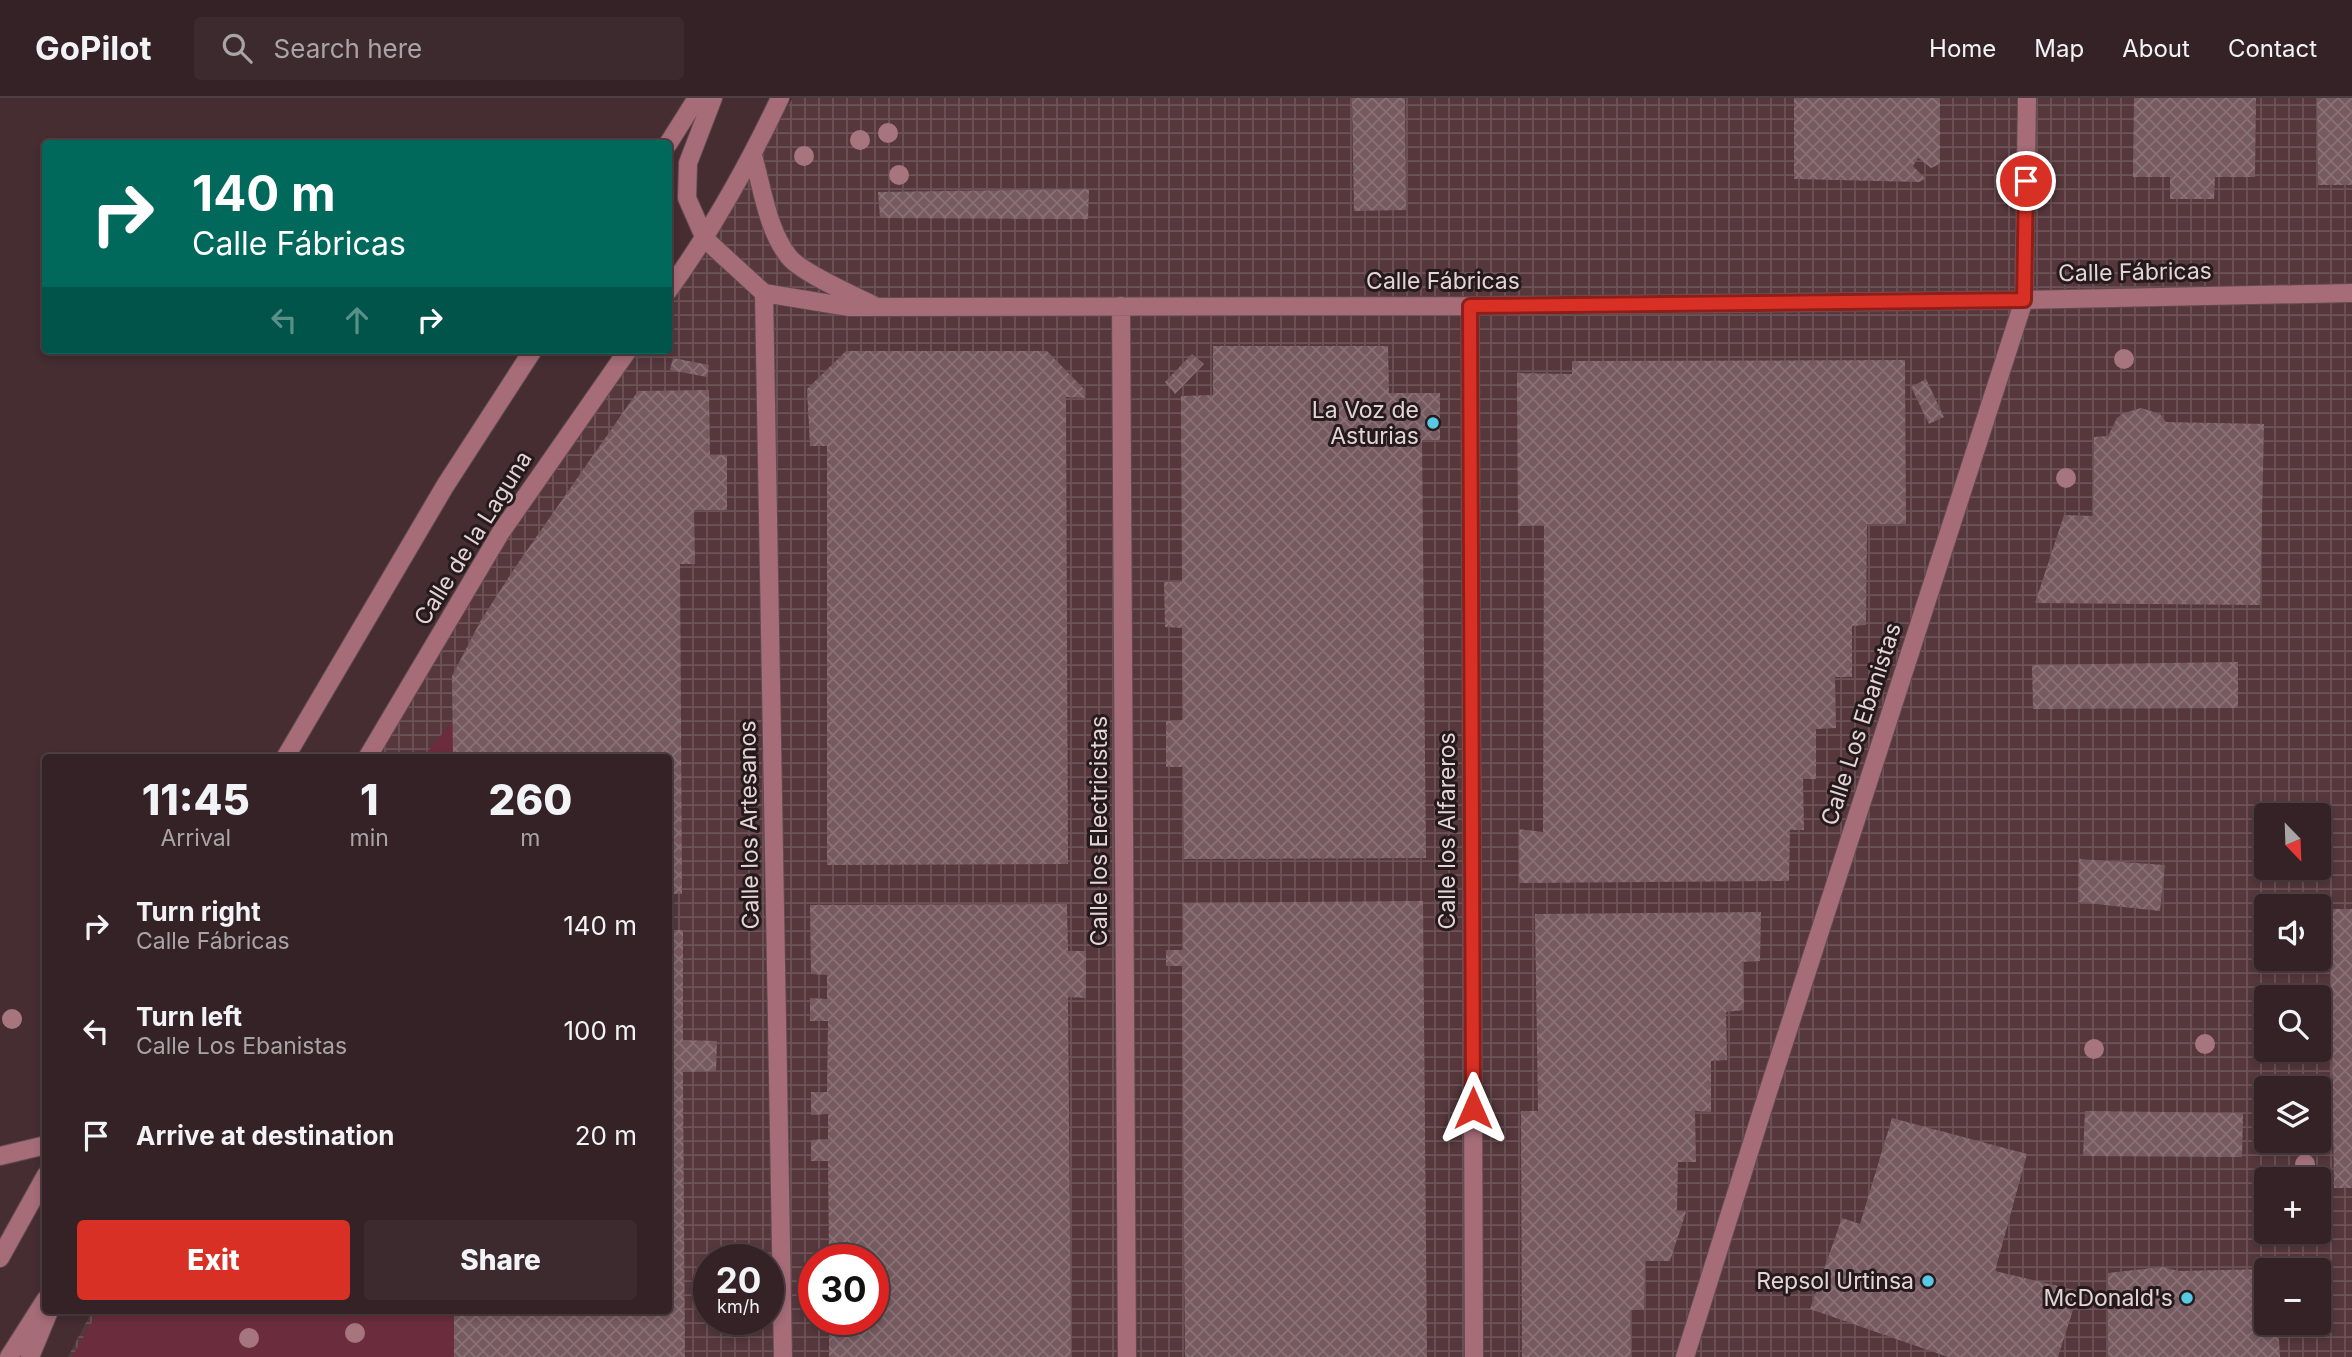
<!DOCTYPE html>
<meta charset="utf-8">
<style>
:root{--surface:#342226;--page:#3c2a2e;--text:#f1f3f6;--muted:#a9a4a7;--line:#4e3f43;--accent:#d93025}
body{margin:0;font-family:Inter,sans-serif;background:var(--page);color:var(--text);height:100vh;display:flex;flex-direction:column;font-size:26px;white-space:nowrap}
*{box-sizing:border-box;margin:0}
p{font-size:23px;color:var(--muted)}
.icon{flex:none;width:38px;height:38px;fill:none;stroke:currentColor;stroke-width:2;stroke-linecap:round;stroke-linejoin:round}
.map{position:relative;flex:1;overflow:hidden}
.details{position:absolute;left:42px;top:656px;width:630px;height:560px;display:flex;flex-direction:column;background:var(--surface);border-radius:7px;box-shadow:0 4px 10px #0003,0 0 0 2px var(--line)}
.details>*{flex:none}
.guide{position:absolute;left:42px;top:42px;width:630px;height:214px;border-radius:7px;box-shadow:0 4px 10px #0003,0 0 0 2px var(--line);background:#00695c;color:#fff;overflow:hidden}
.needle{width:46px;rotate:157deg}
.buttons{position:absolute;left:2254px;top:705px;display:grid;gap:14px}
.buttons a{display:grid;place-items:center;width:77px;height:77px;border-radius:7px;background:var(--surface);box-shadow:0 4px 10px #0003,0 0 0 2px var(--line);font-size:35px}
.speed{position:absolute;left:693px;top:1146px;display:flex;gap:14px;font-size:35px;font-weight:700;text-align:center}
.speed>*{display:grid;place-content:center;width:91px;height:91px;border-radius:50%;background:var(--surface);box-shadow:0 4px 10px #0003,0 0 0 2px var(--line);line-height:1}
.speed small{font-size:18px;font-weight:400}
.speed .limit{border:10px solid #d22;background:#fff;color:#111}
.pin{position:absolute;display:grid;place-items:center;width:60px;height:60px;color:#fff;margin:-30px;border:4px solid #fff;border-radius:50%;box-shadow:0 2px 7px #0007}
.me{position:absolute;width:77px;margin:-38px;rotate:0deg;stroke-linejoin:round;filter:drop-shadow(0 0 5px #0008)}
.turn{display:flex;align-items:center;gap:24px;height:147px;padding:0 35px;font-size:32px}
.turn .icon{width:91px;height:91px;stroke-width:2.5}
.turn b{display:block;font-size:49px;line-height:60px}
.lanes{display:flex;align-items:center;height:66px;padding:0 35px;background:#0003;justify-content:center;gap:35px;direction:ltr}
.lanes .off{opacity:.35}
.eta{display:flex;justify-content:space-evenly;align-items:center;height:119px;text-align:center}
.eta b{font-size:42px;font-weight:800;line-height:49px}
.button{display:flex;gap:14px;margin-top:auto;padding:14px 35px}
.button a{flex:1;height:80px;border-radius:7px;background:var(--accent);color:#fff;font-size:28px;font-weight:800;line-height:80px;text-align:center}
.button a+a{background:var(--page);color:var(--text)}
ul{padding:0;list-style:none}
li{display:flex;align-items:center;gap:21px;height:105px;padding:0 35px}
li div{flex:1}
li b{display:block;font-size:26px}
li em{font-style:normal}
header{display:flex;align-items:center;gap:42px;box-sizing:border-box;height:98px;padding:0 35px;background:var(--surface);border-bottom:2px solid var(--line)}
header strong{font-size:33px}
nav{display:flex;gap:38px;margin-inline-start:auto;font-size:24px}
.search{width:490px;height:63px;background:var(--page);display:flex;align-items:center;gap:18px;box-sizing:border-box;padding:0 24px;border-radius:7px;color:var(--muted);font-size:26px}
.map>svg:first-child{display:block}
.industrial{fill:url(#industrial-grid);fill-rule:evenodd}
.green{fill:#6b2d3d}
.building{fill:url(#building-cross-hatch)}
.lines{fill:none;stroke-linecap:round;stroke-linejoin:round}
.minor-casing{stroke:#624b50;stroke-width:20}
.minor{stroke:#a66c78;stroke-width:18}
.tree{fill:#a6757e}
.route-casing{stroke:#8d1f18;stroke-width:18}
.route{stroke:#d93025;stroke-width:12}
.poi-dot{fill:#58c8e4;stroke:#24191b;stroke-width:2.5}
.labels{text-anchor:middle;stroke-width:6;stroke-linejoin:round;paint-order:stroke}
.street-label{font-size:23px;fill:#e4d4d7;stroke:#24191b}
.poi-label{font-size:23px;fill:#e4d4d7;stroke:#24191b;text-anchor:end}
</style>
<header>
<strong>GoPilot</strong>
<div class="search"><svg class="icon" aria-label="search" viewBox="0 0 24 24"><circle cx="10" cy="10" r="6"/><path d="M15 15l6 6"/></svg>Search here</div>
<nav><a>Home</a><a>Map</a><a>About</a><a>Contact</a></nav>
</header>
<div class="map">
<svg width="2352" height="1259" viewBox="0 0 2352 1259">
<defs>
<pattern id="industrial-grid" width="8" height="8" patternUnits="userSpaceOnUse" patternTransform="scale(1.75)"><rect width="8" height="8" fill="#55373c"/><path d="M0 4h8M4 0v8" fill="none" stroke="#6d5357"/></pattern>
<pattern id="building-cross-hatch" width="8" height="8" patternUnits="userSpaceOnUse" patternTransform="scale(1.75)"><rect width="8" height="8" fill="#765a5f"/><path d="M0 0l8 8M0 8l8-8" fill="none" stroke="#897175"/></pattern>
</defs>
<rect width="100%" height="100%" fill="#452d32"/>
<!-- industrial -->
<path class="industrial" d="M793,0H2352V1259H68L92,1213H668V660H375L417,577L629,252H668L669,191ZM2266,718H2319V770H2266ZM2266,808H2319V861H2266ZM2266,900H2319V952H2266ZM2266,990H2319V1043H2266ZM2266,1082H2319V1134H2266ZM709,1162H768V1222H709ZM814,1162H873V1222H814ZM2266,1172H2319V1225H2266Z"/>
<!-- green -->
<path class="green" d="M453,623V660H422Z
M98,1213H455V1259H72Z"/>
<!-- building -->
<path class="building" d="M1352,0H1405L1406,112L1354,113Z
M1794,0H1940V66L1931,70L1918,60L1913,68L1926,81L1919,84L1794,81Z
M2134,0H2256L2255,79H2215L2214,101H2170V79H2133Z
M2317,0H2352V87H2318Z
M1089,91L1088,121L880,120L878,94Z
M1213,248H1388L1389,295H1440V342H1422L1426,760L1184,761L1183,669H1166V623L1183,622L1182,530L1165,529L1164,484H1182L1181,298L1213,297Z
M846,253H1047L1085,292V300L1066,299L1068,766L827,767V348H810L807,291Z
M1192,256L1204,266L1175,296L1165,284Z
M673,260L709,267L707,279L670,272Z
M1905,262L1906,426H1867L1866,527L1852,528V579H1835L1836,630L1816,631V681H1803L1804,732H1790L1789,783L1519,785V731L1543,734L1544,427L1518,428L1517,275L1572,276V263Z
M1926,281L1944,319L1929,326L1911,289Z
M709,292L710,357H727V412H694L695,466H680L682,796H668V660H453L452,578L481,522L516,468L638,293Z
M2141,310L2160,316L2166,324L2264,326L2260,507L2035,505L2064,417L2093,418L2094,339L2108,338L2117,320L2124,315Z
M2238,564V610L2033,611L2032,567Z
M2079,761L2165,767L2160,813L2078,804Z
M1423,803L1427,1259H1185L1182,868H1166V852H1183V805Z
M1067,806L1068,853H1086V900L1068,899L1071,1259H829V1222H873V1162H829L828,1063H811V1042L828,1041V1016L811,1017V994H827L828,923H810V900L827,901V877L811,876L810,807Z
M2330,811H2352V1090H2334Z
M1761,814L1760,863L1743,864L1744,912L1726,914L1727,962L1711,963V1014L1695,1013L1696,1064H1678L1677,1113L1686,1114L1670,1163H1645L1644,1212H1630L1631,1259H1522L1521,1013H1538L1535,816Z
M668,832H683V942L717,943L716,973L683,974L685,1259H454V1213H668Z
M2085,1013L2243,1015L2242,1059L2083,1058Z
M1892,1020L2027,1056L1995,1173L2079,1193L2058,1259H1948L1810,1211L1842,1120L1860,1126Z
M2162,1169L2179,1173L2266,1171V1225H2278L2280,1259H2108V1175Z"/>
<g class="lines">
<!-- minor casing -->
<g class="minor-casing">
<path id="minor" d="M713,0L688,65L687,100L705,141L764,195L849,209L1470,208L2024,202L2352,195
M668,46L697,0
M753,58C763,92 767,131 789,159C802,175 853,197 873,207
M668,193C712,132 748,68 780,0
M764,195L783,1259
M1121,208L1127,1259
M1470,208L1474,1259
M285,660L445,388L533,252
M367,660L501,434L628,252
M0,1058L46,1047
M0,1160L46,1077
M9,1259L46,1201
M30,1259L49,1213
M1685,1259L1767,997L2024,202L2027,0"/>
</g>
<!-- minor -->
<use href="#minor" class="minor"/>
</g>
<!-- trees -->
<g class="tree">
<circle cx="888" cy="35" r="10"/>
<circle cx="860" cy="42" r="10"/>
<circle cx="804" cy="58" r="10"/>
<circle cx="899" cy="77" r="10"/>
<circle cx="2124" cy="261" r="10"/>
<circle cx="2066" cy="380" r="10"/>
<circle cx="12" cy="921" r="10"/>
<circle cx="2205" cy="946" r="10"/>
<circle cx="2094" cy="951" r="10"/>
<circle cx="2305" cy="1066" r="10"/>
<circle cx="355" cy="1235" r="10"/>
<circle cx="249" cy="1240" r="10"/>
</g>
<g class="lines">
<!-- route casing -->
<g class="route-casing">
<path id="route" d="M1473,1010L1470,208L2024,202L2026,83"/>
</g>
<!-- route -->
<use href="#route" class="route"/>
</g>
<!-- markers -->
<g class="poi-dot">
<circle cx="1433" cy="325" r="7"/>
<circle cx="1928" cy="1183" r="7"/>
<circle cx="2187" cy="1200" r="7"/>
</g>
<g class="labels">
<!-- street labels -->
<g class="street-label">
<text transform="translate(2135 174) rotate(-1)" y="8">Calle Fábricas</text>
<text x="1443" y="191">Calle Fábricas</text>
<text transform="translate(473 440) rotate(-58)" y="8">Calle de la Laguna</text>
<text transform="translate(1861 626) rotate(-72)" y="8">Calle Los Ebanistas</text>
<text transform="translate(749 727) rotate(-91)" y="8">Calle los Artesanos</text>
<text transform="translate(1099 733) rotate(-90)" y="8">Calle los Electricistas</text>
<text transform="translate(1447 733) rotate(-90)" y="8">Calle los Alfareros</text>
</g>
<!-- poi labels -->
<g class="poi-label">
<text x="1419" y="320">La Voz de<tspan x="1419" dy="26">Asturias</tspan></text>
<text x="1914" y="1191">Repsol Urtinsa</text>
<text x="2173" y="1208">McDonald's</text>
</g>
</g>
</svg>
<div class="buttons">
<a><svg class="needle" viewBox="-14 -14 28 28"><path d="M0-13l5 13h-10z" fill="#e53935"/><path d="M0 13l5-13h-10z" fill="#a9a4a7"/></svg></a>
<a><svg class="icon" aria-label="sound" viewBox="0 0 24 24"><path d="M4 9h4l5-4v14l-5-4H4zM17 9q2 3 0 6"/></svg></a>
<a><svg class="icon" aria-label="search" viewBox="0 0 24 24"><circle cx="10" cy="10" r="6"/><path d="M15 15l6 6"/></svg></a>
<a><svg class="icon" aria-label="layers" viewBox="0 0 24 24"><path d="M12 4l9 5-9 5-9-5zM3 14l9 5 9-5"/></svg></a>
<a>+</a>
<a>−</a>
</div>
<div class="speed"><div>20<small>km/h</small></div><div class="limit">30</div></div>
<div class="pin" style="left:2026px;top:83px;background:#d93025"><svg class="icon" aria-label="arrive" viewBox="0 0 24 24"><path d="M6 21V4h12l-3 4 3 4H6"/></svg></div>
<svg class="me" style="left:1473px;top:1010px" viewBox="-20 -20 40 40"><path d="M0-17L14 15 0 8-14 15z" fill="#d93025" stroke="#fff" stroke-width="4"/></svg>
<div class="guide">
<div class="turn"><svg class="icon" aria-label="right" viewBox="0 0 24 24"><path d="M7 20v-9h11M14 6l5 5-5 5"/></svg><div><b>140 m</b>Calle Fábricas</div></div>
<div class="lanes"><svg class="icon off" aria-label="left" viewBox="0 0 24 24"><path d="M17 20v-9H6M10 6l-5 5 5 5"/></svg><svg class="icon off" aria-label="ahead" viewBox="0 0 24 24"><path d="M12 20V5M6 11l6-6 6 6"/></svg><svg class="icon" aria-label="right" viewBox="0 0 24 24"><path d="M7 20v-9h11M14 6l5 5-5 5"/></svg></div>
</div>
<section class="details">
<div class="eta">
<div><b>11:45</b><p>Arrival</p></div>
<div><b>1</b><p>min</p></div>
<div><b>260</b><p>m</p></div>
</div>
<ul>
<li><svg class="icon" aria-label="right" viewBox="0 0 24 24"><path d="M7 20v-9h11M14 6l5 5-5 5"/></svg><div><b>Turn right</b><p>Calle Fábricas</p></div><em>140 m</em></li>
<li><svg class="icon" aria-label="left" viewBox="0 0 24 24"><path d="M17 20v-9H6M10 6l-5 5 5 5"/></svg><div><b>Turn left</b><p>Calle Los Ebanistas</p></div><em>100 m</em></li>
<li><svg class="icon" aria-label="arrive" viewBox="0 0 24 24"><path d="M6 21V4h12l-3 4 3 4H6"/></svg><div><b>Arrive at destination</b></div><em>20 m</em></li>
</ul>
<div class="button"><a>Exit</a><a>Share</a></div>
</section>
</div>
